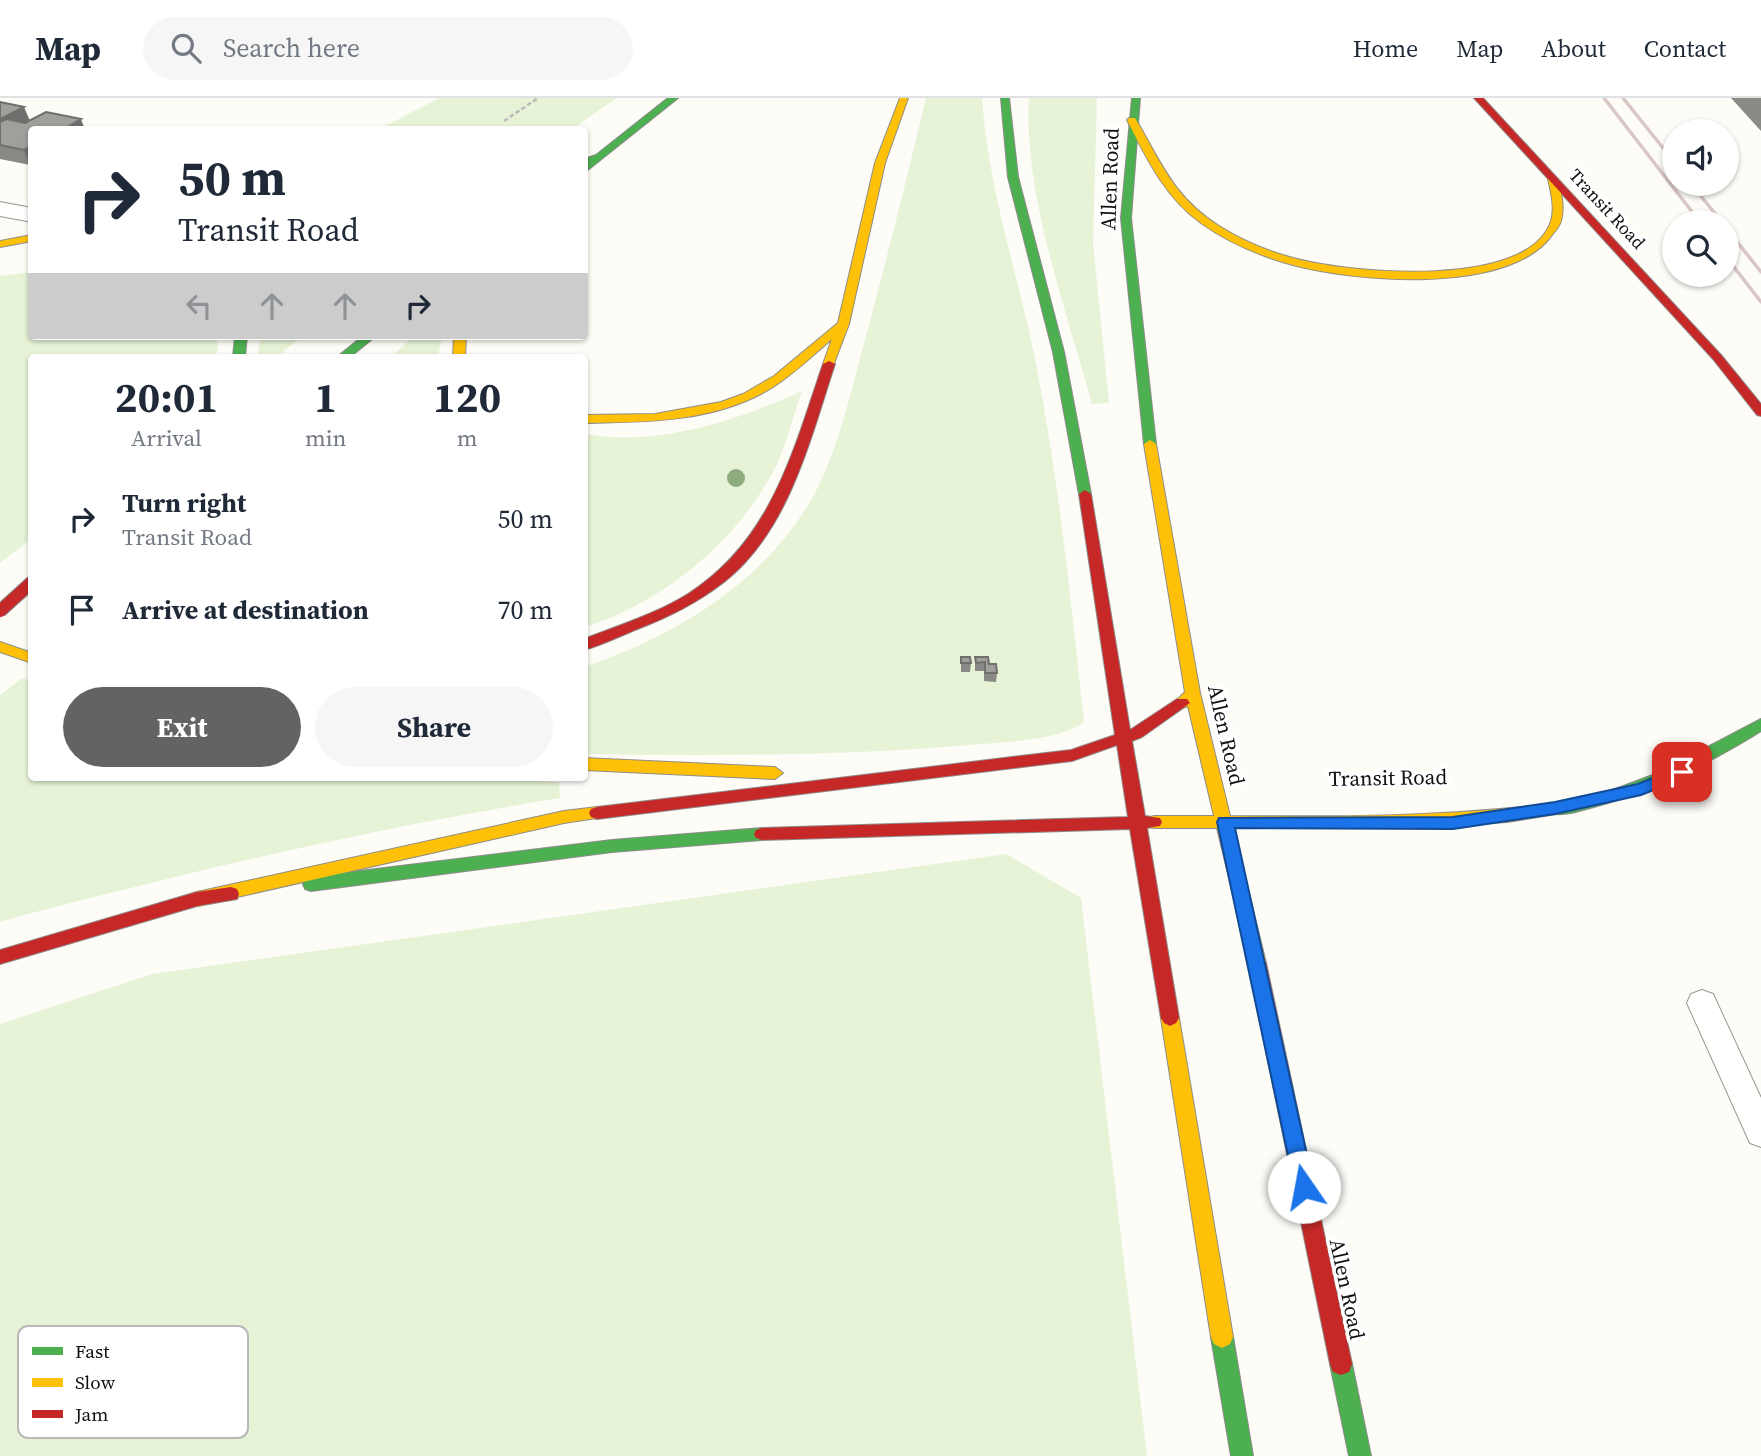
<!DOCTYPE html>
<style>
:root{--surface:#fff;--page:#f6f6f7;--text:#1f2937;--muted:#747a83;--line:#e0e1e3;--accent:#646362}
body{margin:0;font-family:"Source Serif 4",serif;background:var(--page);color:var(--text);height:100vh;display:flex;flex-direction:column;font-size:26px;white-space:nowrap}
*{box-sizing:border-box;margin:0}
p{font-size:23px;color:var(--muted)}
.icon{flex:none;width:38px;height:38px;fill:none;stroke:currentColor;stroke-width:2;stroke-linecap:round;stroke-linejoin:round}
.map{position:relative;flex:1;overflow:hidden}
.sheet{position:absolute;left:28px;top:256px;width:560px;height:427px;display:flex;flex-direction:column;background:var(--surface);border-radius:7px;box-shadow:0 2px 5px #0004}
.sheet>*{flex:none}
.banner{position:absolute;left:28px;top:28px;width:560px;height:214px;border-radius:7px;box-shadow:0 2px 5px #0004;background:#fff;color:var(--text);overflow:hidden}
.fabs{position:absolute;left:1662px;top:21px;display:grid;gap:14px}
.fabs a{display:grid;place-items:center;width:77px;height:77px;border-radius:50%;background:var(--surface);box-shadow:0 2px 5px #0004;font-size:35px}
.pin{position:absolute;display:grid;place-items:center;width:60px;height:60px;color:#fff;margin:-30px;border-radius:14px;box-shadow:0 4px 10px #0006}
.me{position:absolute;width:77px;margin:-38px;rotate:348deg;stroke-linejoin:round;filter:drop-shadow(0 0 5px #0008)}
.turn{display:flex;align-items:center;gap:24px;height:147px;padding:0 35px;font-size:32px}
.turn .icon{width:91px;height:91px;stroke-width:2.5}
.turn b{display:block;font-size:49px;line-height:60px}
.lanes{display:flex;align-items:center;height:66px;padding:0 35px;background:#0003;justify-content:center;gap:35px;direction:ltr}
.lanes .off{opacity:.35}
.eta{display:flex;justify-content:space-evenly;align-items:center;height:119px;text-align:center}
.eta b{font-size:42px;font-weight:700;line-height:49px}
.button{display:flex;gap:14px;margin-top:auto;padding:14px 35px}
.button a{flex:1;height:80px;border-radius:42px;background:var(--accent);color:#fff;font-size:28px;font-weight:700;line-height:80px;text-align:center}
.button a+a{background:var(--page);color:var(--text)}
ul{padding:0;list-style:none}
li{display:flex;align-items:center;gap:21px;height:91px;padding:0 35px}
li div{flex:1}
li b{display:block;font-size:26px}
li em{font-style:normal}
header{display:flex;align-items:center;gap:42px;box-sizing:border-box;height:98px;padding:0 35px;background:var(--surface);border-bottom:2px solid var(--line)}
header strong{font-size:33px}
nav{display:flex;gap:38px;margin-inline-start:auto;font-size:24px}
.search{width:490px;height:63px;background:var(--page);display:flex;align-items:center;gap:18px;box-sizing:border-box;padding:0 24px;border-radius:38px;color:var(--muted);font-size:26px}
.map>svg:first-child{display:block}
.green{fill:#e7f3d7}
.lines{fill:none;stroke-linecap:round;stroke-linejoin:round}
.lane-casing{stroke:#979795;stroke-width:2}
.street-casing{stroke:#979795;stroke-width:2}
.fast-casing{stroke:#8e8d8b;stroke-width:2}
.slow-casing{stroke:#8e8d8b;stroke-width:2}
.jam-casing{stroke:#8e8d8b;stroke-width:2}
.path{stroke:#b9b9b8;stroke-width:2.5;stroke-dasharray:4.5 2.5;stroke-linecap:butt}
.lane{fill:#fffffe;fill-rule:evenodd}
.street{fill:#fffffe;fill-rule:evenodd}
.fast{fill:#4caf50;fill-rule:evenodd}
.slow{fill:#ffc107;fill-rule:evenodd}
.jam{fill:#c62828;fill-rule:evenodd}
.rail{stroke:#d9c6c7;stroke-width:3.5}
.jam-bridge-casing{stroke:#858482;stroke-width:14;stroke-linecap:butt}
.jam-bridge{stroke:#c62828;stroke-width:12}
.tree{fill:#8cac80}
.wall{fill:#8a8986}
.shaded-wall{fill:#716f6d}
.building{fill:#a19f9c;stroke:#716f6d;stroke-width:2}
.route{fill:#1a73e8;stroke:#114b97;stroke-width:2}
.labels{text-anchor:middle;stroke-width:7;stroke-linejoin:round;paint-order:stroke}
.far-street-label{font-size:18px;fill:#111;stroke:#fff}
.street-label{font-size:21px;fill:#111;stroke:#fff}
.key{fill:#fff;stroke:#b8b8b8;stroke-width:2}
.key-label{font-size:19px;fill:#111}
</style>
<header>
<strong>Map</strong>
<div class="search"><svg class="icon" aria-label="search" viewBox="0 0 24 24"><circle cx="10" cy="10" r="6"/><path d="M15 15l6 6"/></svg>Search here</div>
<nav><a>Home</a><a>Map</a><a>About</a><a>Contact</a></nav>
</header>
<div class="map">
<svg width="1761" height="1358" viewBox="0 0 1761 1358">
<rect width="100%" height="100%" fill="#fdfcf7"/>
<!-- green -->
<path class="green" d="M439,0H617L572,31H380Z
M926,0H982C988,90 1018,177 1036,265C1059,384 1071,504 1084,624C1059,643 1002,644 970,647C841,658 714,658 585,656L584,569C677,537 768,483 816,393C840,348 855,277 869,227C889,151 908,76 926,0Z
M1029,0H1097L1093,145L1109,305L1092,306C1067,214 1023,95 1029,0Z
M31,174L32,238H216L218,251L215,259H32L31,441L0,465V178Z
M260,238H303L276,259H258Z
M415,238H442L438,259H390Z
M802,293C792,321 785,354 770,379C732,448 659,506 585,529V336C658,349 736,323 802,293Z
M22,580L31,583L32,679H469L559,684L560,700C430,721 302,748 175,779C116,794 58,807 0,824V597Z
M1006,756L1081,800L1147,1358H0V926L152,876Z"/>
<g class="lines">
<!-- lane casing -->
<g class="lane-casing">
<path id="lane" d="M1702,892L1713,896L1761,1000V1049L1750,1045L1687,905L1691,896Z"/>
</g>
<!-- street casing -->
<g class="street-casing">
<path id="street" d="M0,104L32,110V124L0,118Z"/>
</g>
<!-- fast casing -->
<g class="fast-casing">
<path id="fast" d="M668,0H678L584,75V61L596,57Z
M1001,0H1009L1018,79L1064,254L1091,396L1085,400L1079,396L1053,254L1008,79Z
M1132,0H1140L1131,120L1156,346L1150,350L1144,346L1121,120Z
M235,238H247L245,259H233Z
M363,238H376L350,259H337Z
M1761,621V633C1708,666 1654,693 1594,709C1581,712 1564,719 1551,715L1549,711L1551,707L1610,693L1658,675Z
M762,730L768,732L770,736L768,740L762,742L612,754L311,793L305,791L303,786L305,781L311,779L612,742Z
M1222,1228L1230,1232L1233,1239L1253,1358H1231L1211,1239L1214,1232Z
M1341,1255L1349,1258L1352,1266L1371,1358H1349L1330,1266L1333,1258Z"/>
</g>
<!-- slow casing -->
<g class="slow-casing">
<path id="slow" d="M900,0H908L885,65L849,226L833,268L829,269L823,266L832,241C813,257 795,275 773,289C717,324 649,324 584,325V317L655,316L721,304L743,296L774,278L838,225L875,65Z
M1129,20H1135C1161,64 1173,99 1219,128C1243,143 1269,154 1297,161C1351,175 1528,192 1551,123C1555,110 1551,94 1548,81L1553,78L1558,81C1561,95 1565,109 1561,123C1559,130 1553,135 1549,141C1502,196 1357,184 1293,167C1260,158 1229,145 1201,125C1165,99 1147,61 1127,22Z
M32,137V143L0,149V143Z
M454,238H466L465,259H453Z
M1150,342L1156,346L1200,595L1230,718C1340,719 1448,719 1557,705L1563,707L1565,711L1563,715L1507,724L1406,730H1233L1266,865L1263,870L1257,872L1251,870L1217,730H1154L1148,728L1146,724L1148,720L1154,718H1214L1188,608L1182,610L1174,605L1185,594L1144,346Z
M0,544L32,555V565L0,554Z
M584,660L775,669L783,675L775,681L584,672Z
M597,709L603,711L605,715L603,719L564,725L197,808L191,806L189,801L191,796L197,794L564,713Z
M1170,912L1176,915L1179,920L1233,1239L1230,1246L1222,1250L1214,1246L1211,1239L1161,920L1164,915Z"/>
</g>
<!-- jam casing -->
<g class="jam-casing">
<path id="jam" d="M1474,0H1483L1721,257L1761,306V318L1757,317L1713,261Z
M829,263L835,266C810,341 789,433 724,484C697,505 667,520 635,532C618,539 602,547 584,552V541C619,527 656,516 688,496C771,443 793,354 823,266Z
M1085,392L1091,396L1130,632L1177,601H1187L1190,605L1142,639L1132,643L1145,718L1160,720L1162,724L1160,728L1147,730L1179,920L1176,925L1170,928L1164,925L1161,920L1130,731L762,742L756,740L754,736L756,732L762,730L1128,719L1117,647L1072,663L597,721L591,719L589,715L591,711L597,709L1071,652L1115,637L1079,396Z
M231,789L237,791L239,796L237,801L197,808L0,866V852L197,794Z
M1257,858L1263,860L1266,865L1352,1266L1349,1274L1341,1277L1333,1274L1330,1266L1248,865L1251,860Z"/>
</g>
<!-- path -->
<path class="path" d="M504,23L538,0"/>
<!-- lane -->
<use href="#lane" class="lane"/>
<!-- street -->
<use href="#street" class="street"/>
<!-- fast -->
<use href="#fast" class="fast"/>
<!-- slow -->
<use href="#slow" class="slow"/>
<!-- jam -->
<use href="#jam" class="jam"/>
<!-- rail -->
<path class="rail" d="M1604,0L1700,124
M1623,0L1675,65
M1691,86L1722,124
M1727,131L1761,174
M1727,160L1761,204"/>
<!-- jam-bridge casing -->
<g class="jam-bridge-casing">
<path id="jam-bridge" d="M0,513L32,484"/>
</g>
<!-- jam-bridge -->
<use href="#jam-bridge" class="jam-bridge"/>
</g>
<!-- trees -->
<circle class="tree" cx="736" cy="380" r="9"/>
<!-- wall -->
<path class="wall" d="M1731,0H1761V33Z
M0,4L32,32V66L30,67L0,61Z
M961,559L971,565L970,574H961Z
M975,559L989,566L997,575L996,584L984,583V573H975Z"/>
<!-- shaded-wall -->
<path class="shaded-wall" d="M24,9L30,23L0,39V21Z
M81,21L85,32H62Z
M32,48V66L30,67L24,52Z"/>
<!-- building -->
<path class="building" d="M0,4L24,9L0,21Z
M46,14L81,21L62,32H32V48L24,52L0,47V24L7,21L25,25Z
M97,29L108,32H92Z
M961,559H970L971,565H961Z
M975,559H988L989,566H996L997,575H985V564L976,565Z"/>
<!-- route -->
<path class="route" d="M1682,668L1688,670V678L1641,697L1555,716L1453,731L1235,730L1314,1089L1311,1095L1304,1098L1296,1095L1217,724L1219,720L1453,719L1555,704L1638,686Z"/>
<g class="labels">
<!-- far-street labels -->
<g class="far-street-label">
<text transform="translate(1607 111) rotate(47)" y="6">Transit Road</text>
</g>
<!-- street labels -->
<g class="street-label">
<text transform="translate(1110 81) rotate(-88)" y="7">Allen Road</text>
<text transform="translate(1226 637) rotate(77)" y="7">Allen Road</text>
<text transform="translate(1388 680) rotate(-1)" y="7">Transit Road</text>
<text transform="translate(1347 1191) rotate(78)" y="7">Allen Road</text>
</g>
</g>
<!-- legend -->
<rect x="18" y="1228" width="230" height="112" rx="10" class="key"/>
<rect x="32" y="1249" width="31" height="8" fill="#4caf50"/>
<rect x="32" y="1280" width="31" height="9" fill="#ffc107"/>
<rect x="32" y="1312" width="31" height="8" fill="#c62828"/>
<g class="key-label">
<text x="75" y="1260">Fast</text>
<text x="75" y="1291">Slow</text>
<text x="75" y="1323">Jam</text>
</g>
</svg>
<div class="fabs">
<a><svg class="icon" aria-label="sound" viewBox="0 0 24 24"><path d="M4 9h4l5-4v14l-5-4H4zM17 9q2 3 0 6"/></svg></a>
<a><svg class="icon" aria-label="search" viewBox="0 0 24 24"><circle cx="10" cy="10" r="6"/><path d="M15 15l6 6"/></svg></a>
</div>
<div class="pin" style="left:1682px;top:674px;background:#d93025"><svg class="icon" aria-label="arrive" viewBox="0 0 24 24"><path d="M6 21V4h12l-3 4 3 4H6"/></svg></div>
<svg class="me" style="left:1304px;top:1089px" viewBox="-20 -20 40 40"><circle r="19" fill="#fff"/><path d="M0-13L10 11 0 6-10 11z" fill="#1a73e8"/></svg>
<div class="banner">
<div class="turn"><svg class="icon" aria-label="right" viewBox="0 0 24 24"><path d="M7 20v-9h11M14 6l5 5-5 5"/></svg><div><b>50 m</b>Transit Road</div></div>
<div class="lanes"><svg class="icon off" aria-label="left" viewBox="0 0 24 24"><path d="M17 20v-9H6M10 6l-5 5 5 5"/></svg><svg class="icon off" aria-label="ahead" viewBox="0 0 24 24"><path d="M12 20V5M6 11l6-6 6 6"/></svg><svg class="icon off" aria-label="ahead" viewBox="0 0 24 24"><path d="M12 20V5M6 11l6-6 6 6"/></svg><svg class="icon" aria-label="right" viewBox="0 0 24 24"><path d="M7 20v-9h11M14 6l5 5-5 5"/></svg></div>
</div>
<section class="sheet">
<div class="eta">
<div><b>20:01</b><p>Arrival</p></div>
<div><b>1</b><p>min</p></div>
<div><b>120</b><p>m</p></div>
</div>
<ul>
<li><svg class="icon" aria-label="right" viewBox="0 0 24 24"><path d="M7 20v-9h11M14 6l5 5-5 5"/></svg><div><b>Turn right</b><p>Transit Road</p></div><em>50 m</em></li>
<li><svg class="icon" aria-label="arrive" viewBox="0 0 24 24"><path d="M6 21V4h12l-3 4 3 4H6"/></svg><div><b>Arrive at destination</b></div><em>70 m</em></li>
</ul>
<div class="button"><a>Exit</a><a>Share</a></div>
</section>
</div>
